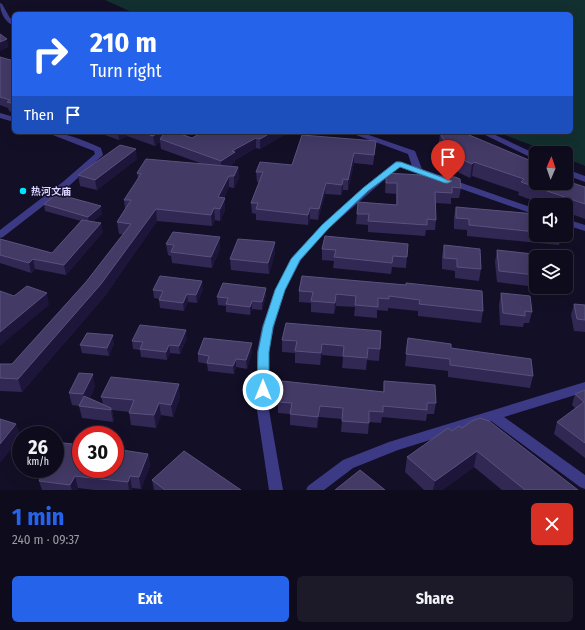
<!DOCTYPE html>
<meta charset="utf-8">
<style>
:root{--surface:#0e0b1c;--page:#1c1929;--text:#f1f3f6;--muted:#9b9ba3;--line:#2e2b3b;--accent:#2563eb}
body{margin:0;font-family:"Fira Sans Condensed","Noto Sans SC",sans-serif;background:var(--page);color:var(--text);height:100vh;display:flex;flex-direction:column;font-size:15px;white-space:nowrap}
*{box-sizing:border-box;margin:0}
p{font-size:13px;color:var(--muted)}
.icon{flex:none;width:22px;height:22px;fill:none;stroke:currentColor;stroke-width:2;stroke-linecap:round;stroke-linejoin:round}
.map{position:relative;height:490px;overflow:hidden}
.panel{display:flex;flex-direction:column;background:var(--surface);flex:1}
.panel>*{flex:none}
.top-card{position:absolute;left:12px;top:12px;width:561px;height:122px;border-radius:6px;box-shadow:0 4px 16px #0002,0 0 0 1px var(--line);background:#2563eb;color:#fff;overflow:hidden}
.needle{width:26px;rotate:2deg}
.fabs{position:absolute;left:529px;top:146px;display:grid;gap:8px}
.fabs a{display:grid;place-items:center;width:44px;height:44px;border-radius:6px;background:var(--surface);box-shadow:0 4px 16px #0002,0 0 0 1px var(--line);font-size:20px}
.speed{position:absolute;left:12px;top:426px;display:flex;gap:8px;font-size:20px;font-weight:700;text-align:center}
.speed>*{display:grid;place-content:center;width:52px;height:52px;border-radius:50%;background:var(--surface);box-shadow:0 4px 16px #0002,0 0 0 1px var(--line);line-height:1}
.speed small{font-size:10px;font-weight:400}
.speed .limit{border:6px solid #d22;background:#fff;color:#111}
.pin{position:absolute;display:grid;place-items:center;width:34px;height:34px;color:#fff;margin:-41px -17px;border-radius:50% 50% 50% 0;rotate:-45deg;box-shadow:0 0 4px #0007}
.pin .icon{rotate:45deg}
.me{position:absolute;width:44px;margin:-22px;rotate:0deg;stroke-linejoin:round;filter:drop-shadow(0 0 3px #0008)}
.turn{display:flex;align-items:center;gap:14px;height:84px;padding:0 12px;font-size:18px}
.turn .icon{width:52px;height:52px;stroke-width:2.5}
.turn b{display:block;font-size:28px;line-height:34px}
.then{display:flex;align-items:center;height:38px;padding:0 12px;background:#0003;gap:8px;font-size:15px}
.round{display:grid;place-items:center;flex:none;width:42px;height:42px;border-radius:6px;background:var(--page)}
.summary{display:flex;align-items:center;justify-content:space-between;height:68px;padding:0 12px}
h1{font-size:24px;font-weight:700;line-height:30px;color:var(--accent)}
.primary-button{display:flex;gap:8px;margin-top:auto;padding:8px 12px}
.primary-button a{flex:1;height:46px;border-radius:6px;background:var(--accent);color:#fff;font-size:16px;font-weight:700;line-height:46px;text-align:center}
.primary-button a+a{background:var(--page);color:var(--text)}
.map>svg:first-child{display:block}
.green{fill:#12302f}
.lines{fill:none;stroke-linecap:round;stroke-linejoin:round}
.minor{fill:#3d3a85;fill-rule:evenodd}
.wall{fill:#312854}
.shaded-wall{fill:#1d163a}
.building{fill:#433a66;stroke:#5a527e}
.route{fill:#4fc3f7;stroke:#337fa1}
.poi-dot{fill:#00e5ff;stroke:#130f26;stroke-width:1.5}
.labels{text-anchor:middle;stroke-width:3;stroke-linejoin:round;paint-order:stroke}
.poi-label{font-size:10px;font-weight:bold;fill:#d9d4ff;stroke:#130f26;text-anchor:start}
</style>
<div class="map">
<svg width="585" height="490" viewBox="0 0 585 490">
<rect width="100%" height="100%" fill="#130f26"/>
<!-- green -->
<path class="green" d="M105,0H585V166L566,158V153H552L497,132H571V14H136Z"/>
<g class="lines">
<!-- minor -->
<path class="minor" d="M0,3L2,4L10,18L14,21V26C5,22 0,13 0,3Z
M0,113L14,117V122L0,118Z
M45,132C64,132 84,140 101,148L103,155L70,185L3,237L0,238V230L64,181L95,154L94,151Z
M348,132H360L415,151L422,169L536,209V215L399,167L328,229L301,260L285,290L274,327L269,352V410L283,490H269L257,410V352L262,327L275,290L292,257L322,225L363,188L395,162L398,161L412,166L408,154Z
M479,132H489L536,154V160Z
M566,169L585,176V182L566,175Z
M566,219L585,225V231L566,225Z
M585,382V392L504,417L585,475V489L580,487L491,421L398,450L353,468L324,490H306L308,486L343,460L389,442Z"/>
</g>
<!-- wall -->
<path class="wall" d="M0,57L14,61V113L9,111L8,108L0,105Z
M96,132H175L192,138L289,132L260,149L256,148L235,160V162L230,166L238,167L239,178L234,188L229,187L224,198L225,210L220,221L215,220L212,226L157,221L104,297L22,392L0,391V364H12L86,282L123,234H119L117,222L125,209L124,200L138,179L137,173L200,163L161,149L160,142L155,146L127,136L119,140Z
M440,133L536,183L585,187V219L566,212V205H545L518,195L519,192L472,176L470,178L443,165L438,155Z
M376,141L375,151L373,165L354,163L348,190H343L341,195L325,194L318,220L310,219L308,225L256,220V214L252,213L251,203L259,182H257L256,172L292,165Z
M137,159L97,190L80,186L78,175Z
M386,173L461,188L459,198H451V204L436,203V220L435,230H426L425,236L368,232V225L356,224L357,214L396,205V194L385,193Z
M44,204L102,214L92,222L103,232L66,275L35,269L31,273L0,263V239L52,253L81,221L45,211Z
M456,207L536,214V235H565L564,239H561L559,245L467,236V230L454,229V217Z
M275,242V253L269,274L231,270L230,259Z
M166,244L220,248L212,268L172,263L171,256L168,255Z
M408,244L406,268L392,267L391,274L333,268L334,261L322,260V249Z
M444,245L481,269L479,281L455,278V271L442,269V256Z
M497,250L536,257V287L497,282L495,262Z
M302,276L483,311L481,323L418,316V311L388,308V311L377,310V318L354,316L355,307L336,306L334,314L311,312V303L299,302V291Z
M539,287H555L554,289Z
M266,288V295L262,310L252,309L250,315L226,312V306L218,305L217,297Z
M203,289L197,303L188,302L184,311L160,308L159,300L160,299L154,298L153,290Z
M501,293L532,312L529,323H524L523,327L500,325L499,305Z
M574,304L585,305V332L574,331L571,315Z
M187,338L180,354L170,353L167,360L141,357L140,350L133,349L132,341Z
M408,338L451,348L533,376L530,388L448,377V371L405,366Z
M282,340L380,349L379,361L367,360L366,370L342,368L343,357L322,355L320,365L295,363V353L282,352Z
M114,343L109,356L82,353L80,345Z
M252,351L247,369L236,367L234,374L208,371L207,364L198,362V354Z
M384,381L436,403L434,414H427L426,421L382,417L381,423L369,422L368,434L341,432L342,419L319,417L317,428L290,425V414L278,413V402L383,392Z
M95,386L90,398L103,404L101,397L180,396L173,417L161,415L156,428L131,425L129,412L112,410L114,420L113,422L82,418L79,406L72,405L69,393Z
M585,390V458L554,434L557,422L576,409L572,405L575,394Z
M462,428L578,490H502L474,467L442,490H424L405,472L407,457L452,431Z
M148,454L150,466L141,489L132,488V490H95L78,488L77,490H42L39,481L42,476L37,475L35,469H55Z
M152,480L241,490H154Z"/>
<!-- shaded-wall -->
<path class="shaded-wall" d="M7,39L9,47L0,51V42Z
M118,132H126L127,136L119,140Z
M159,132H165L160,139V142L155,146L153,136Z
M272,132H289L260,149V139Z
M256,138V148L235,160V162L222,172L221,161L232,151Z
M136,149L137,159L97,190L95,180Z
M354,153V163L348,190V180Z
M474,162L472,176L470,178L472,164Z
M238,167L239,178L234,188V176Z
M229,176V187L219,209L218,197Z
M343,179V190L341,195L342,185Z
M326,183L325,194L318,220L319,209Z
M225,198V210L220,221V209Z
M101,206L102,214L89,224L88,217Z
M214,208L215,220L212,226L211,215Z
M310,208V219L308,225V215Z
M156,209L157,221L104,297L22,392L18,379Z
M101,223L103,232L66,275L64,265Z
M220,237V248L212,268L211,257Z
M275,242V253L269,274L268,263Z
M33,259L35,269L31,273L29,263Z
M202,281L203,289L197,303L196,295Z
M266,288V295L262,310V302Z
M47,293L49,305L0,346V332Z
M187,294L188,302L184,311L183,303Z
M336,294V306L334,314L335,303Z
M252,301V309L250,315V307Z
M186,330L187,338L180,354L179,346Z
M113,335L114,343L109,356L107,348Z
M252,343V351L247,369L246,360Z
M322,344V355L320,365L321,353Z
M169,345L170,353L167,360L166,352Z
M236,359V367L234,374L233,366Z
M93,374L95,386L86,407L83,394Z
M179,384L180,396L173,417L171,405Z
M159,403L161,415L156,428L154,415Z
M320,406L319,417L317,428L318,417Z
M111,408L114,420L113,422L111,410Z
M16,424L21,437L0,463V444Z
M477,451L474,467L442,490H433L435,481Z
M148,454L150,466L141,489L139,477Z
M75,476L78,488L77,490H72L70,485Z
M130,476L132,488V490H129L128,482Z"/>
<!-- building -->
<path class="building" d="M0,34L7,39L0,42Z
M0,57L14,61V104L7,102L10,100L0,97Z
M142,132H159L153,136Z
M165,132H175L192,138L203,132H272L260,139L256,138L232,151L235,152L221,161L160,139Z
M462,132L536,163V168L533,170L536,171V183H566V181L585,187V204L521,182L524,179L474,162L472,164L445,152L439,142H445L440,133Z
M302,135L376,141L374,155L354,153L348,180L343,179L342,185L326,183L319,209L310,208L308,215L256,209L258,203H251L263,172H256L260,162L292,165Z
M120,145L136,149L95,180L78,175Z
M146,159L238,167L234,176H229L218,197L225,198L220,209L214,208L211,215L156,209L101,284L18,379L0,378V364H12L86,282L131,224L117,222L131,200H124L141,174L137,173Z
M386,173L455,177L460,179L461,188L452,187V193L435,192L436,220L427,219V225L368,221L369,214H357L358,202L397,205V183H386Z
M57,194L101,206L88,217L44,204Z
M456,207L536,214V232L469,225V219L456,218Z
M82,220L101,223L64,265L33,259L29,263L0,255V239L52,253Z
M173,232L220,237L211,257L171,252L174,245L166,244Z
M325,236L408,244L407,257L393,256L392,263L334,257L336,250L322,249Z
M238,239L275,242L268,263L230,259Z
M444,245L480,249L481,269L457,267V259L444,258Z
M497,250L560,257H536V275L499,271Z
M160,276L202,281L196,295L187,294L183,303L159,300L163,291L153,290Z
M302,276L406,285V283L482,291L483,311L419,304L420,300L389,296V299L378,298V307L355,305L356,296L336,294L335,303L311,301L313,292L299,291Z
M223,283L266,288L262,302L252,301L250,307L226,304L228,298L217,297Z
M27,286L47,293L0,332V291L14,296Z
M501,293L530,296L532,312L525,311V316L503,313Z
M574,304L585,305V320L577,319Z
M286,323L381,331L380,349L368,348L367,358L343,356L344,346L322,344L321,353L295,351L297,341L282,340Z
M140,325L186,330L179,346L169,345L166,352L140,349L143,342L132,341Z
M87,333L113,335L107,348L80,345Z
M204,338L252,343L246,360L236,359L233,366L207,363L209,356L198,354Z
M408,338L451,344V348L531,359L533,376L450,365V359L406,354Z
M79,373L93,374L83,394L69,393Z
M111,377L179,384L171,405L159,403L154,415L129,413L134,400L101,397Z
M282,381L384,392V381L435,385L436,403H427V410L383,406V412L369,411V423L342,421L343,408L320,406L318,417L290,414L292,403L278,402Z
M585,390V443L557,422L584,402L575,394Z
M84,396L111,408V410L79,406Z
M480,418L489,421L578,490H525L477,451L435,481L407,457L448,428L452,431L459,426L462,428L472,421Z
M0,419L16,424L0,444Z
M55,442L81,445V469H115V449L148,454L139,477L130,476L128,482L75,476L70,485L39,481L45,469H55Z
M184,451L241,490H165L152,480Z
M360,470L385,490H335Z"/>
<!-- route -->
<path class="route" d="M396,162H401L452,181L448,183H445L400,167L368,191L328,229L300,260L285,290L273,327L269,352V390L267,393L263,394L259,393L257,390L258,352L263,327L275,290L291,259L322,225L363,188Z"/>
<!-- markers -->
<circle class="poi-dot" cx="23" cy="191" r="4"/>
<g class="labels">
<!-- poi labels -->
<g class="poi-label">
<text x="31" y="195">热河文庙</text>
</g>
</g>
</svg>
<div class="fabs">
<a><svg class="needle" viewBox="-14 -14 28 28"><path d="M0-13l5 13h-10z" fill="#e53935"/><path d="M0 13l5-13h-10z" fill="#9b9ba3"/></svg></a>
<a><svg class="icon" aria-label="sound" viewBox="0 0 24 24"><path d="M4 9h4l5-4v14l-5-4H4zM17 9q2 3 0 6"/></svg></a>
<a><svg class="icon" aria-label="layers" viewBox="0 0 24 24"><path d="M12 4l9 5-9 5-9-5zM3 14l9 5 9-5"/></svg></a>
</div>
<div class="speed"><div>26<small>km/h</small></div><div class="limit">30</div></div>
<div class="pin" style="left:448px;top:181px;background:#d93025"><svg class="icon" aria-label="arrive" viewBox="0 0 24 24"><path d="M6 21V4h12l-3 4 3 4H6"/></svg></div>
<svg class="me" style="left:263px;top:390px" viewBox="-20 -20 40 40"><circle r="17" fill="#4fc3f7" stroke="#fff" stroke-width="3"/><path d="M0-11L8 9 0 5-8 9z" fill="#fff"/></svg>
<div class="top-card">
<div class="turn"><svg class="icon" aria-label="right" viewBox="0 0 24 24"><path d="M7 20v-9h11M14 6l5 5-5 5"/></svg><div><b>210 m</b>Turn right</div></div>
<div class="then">Then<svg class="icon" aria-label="arrive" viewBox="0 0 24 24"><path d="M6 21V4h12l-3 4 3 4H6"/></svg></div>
</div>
</div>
<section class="panel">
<div class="summary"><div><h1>1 min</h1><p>240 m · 09:37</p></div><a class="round" style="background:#d93025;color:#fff"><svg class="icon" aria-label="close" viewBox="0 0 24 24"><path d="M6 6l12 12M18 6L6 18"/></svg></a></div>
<div class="primary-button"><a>Exit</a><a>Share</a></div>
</section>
